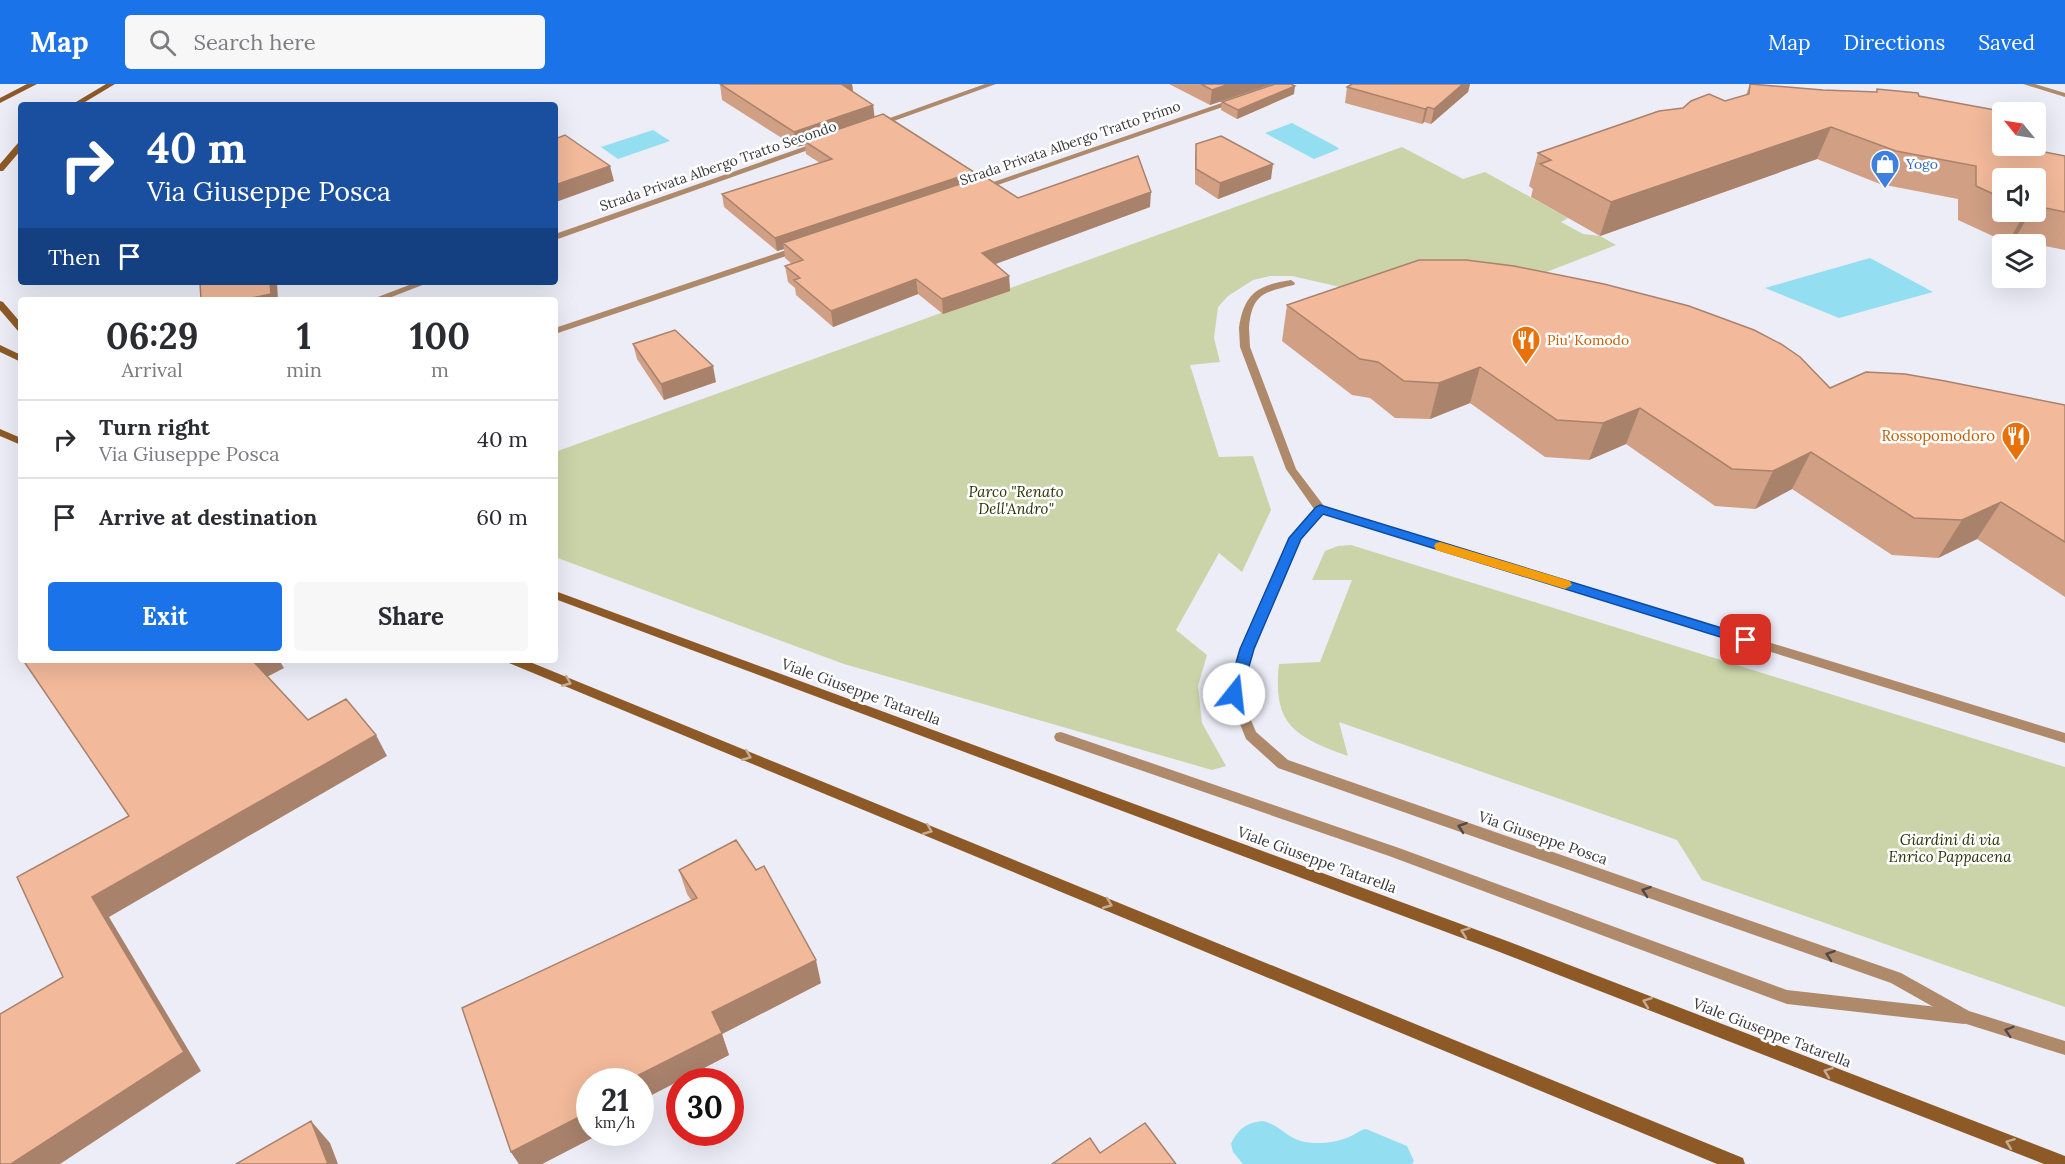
<!DOCTYPE html>
<style>
:root{--surface:#fff;--page:#f7f7f7;--text:#2b2b33;--muted:#7c7c81;--line:#e1e1e2;--accent:#1a73e8}
body{margin:0;font-family:Lora,serif;background:var(--page);color:var(--text);height:100vh;display:flex;flex-direction:column;font-size:22px;white-space:nowrap}
*{box-sizing:border-box;margin:0}
p{font-size:20px;color:var(--muted)}
.icon{flex:none;width:33px;height:33px;fill:none;stroke:currentColor;stroke-width:2;stroke-linecap:round;stroke-linejoin:round}
.map{position:relative;flex:1;overflow:hidden}
.side{position:absolute;left:18px;top:213px;width:540px;height:366px;display:flex;flex-direction:column;background:var(--surface);border-radius:6px;box-shadow:0 6px 24px #0002}
.side>*{flex:none}
.top-card{position:absolute;left:18px;top:18px;width:540px;height:183px;border-radius:6px;box-shadow:0 6px 24px #0002;background:#1a4fa0;color:#fff;overflow:hidden}
.needle{width:39px;rotate:300deg}
.fabs{position:absolute;left:1992px;top:18px;display:grid;gap:12px}
.fabs a{display:grid;place-items:center;width:54px;height:54px;border-radius:6px;background:var(--surface);box-shadow:0 6px 24px #0002;font-size:30px}
.speed{position:absolute;left:576px;top:984px;display:flex;gap:12px;font-size:30px;font-weight:700;text-align:center}
.speed>*{display:grid;place-content:center;width:78px;height:78px;border-radius:50%;background:var(--surface);box-shadow:0 6px 24px #0002;line-height:1}
.speed small{font-size:15px;font-weight:400}
.speed .limit{border:9px solid #d22;background:#fff;color:#111}
.pin{position:absolute;display:grid;place-items:center;width:51px;height:51px;color:#fff;margin:-26px;border-radius:12px;box-shadow:0 3px 9px #0006}
.me{position:absolute;width:66px;margin:-33px;rotate:16deg;stroke-linejoin:round;filter:drop-shadow(0 0 4px #0008)}
.turn{display:flex;align-items:center;gap:21px;height:126px;padding:0 30px;font-size:27px}
.turn .icon{width:78px;height:78px;stroke-width:2.5}
.turn b{display:block;font-size:42px;line-height:51px}
.then{display:flex;align-items:center;height:57px;padding:0 30px;background:#0003;gap:12px;font-size:22px}
.eta{display:flex;justify-content:space-evenly;align-items:center;height:102px;text-align:center}
.eta b{font-size:36px;font-weight:700;line-height:42px}
.action{display:flex;gap:12px;margin-top:auto;padding:12px 30px}
.action a{flex:1;height:69px;border-radius:6px;background:var(--accent);color:#fff;font-size:24px;font-weight:700;line-height:69px;text-align:center}
.action a+a{background:var(--page);color:var(--text)}
ul{padding:0;list-style:none}
li{display:flex;align-items:center;gap:18px;height:78px;padding:0 30px;border-top:2px solid var(--line)}
li div{flex:1}
li b{display:block;font-size:22px}
li em{font-style:normal}
header{display:flex;align-items:center;gap:36px;box-sizing:border-box;height:84px;padding:0 30px;background:var(--accent);color:#fff}
header strong{font-size:28px}
nav{display:flex;gap:33px;margin-inline-start:auto;font-size:21px}
.search{width:420px;height:54px;background:var(--page);display:flex;align-items:center;gap:15px;box-sizing:border-box;padding:0 21px;border-radius:6px;color:var(--muted);font-size:22px}
.map>svg:first-child{display:block}
.green{fill:#cbd4a8}
.water{fill:#93def0}
.lines{fill:none;stroke-linecap:round;stroke-linejoin:round}
.service{fill:#ae8a6b;fill-rule:evenodd}
.minor{fill:#ae8a6b;fill-rule:evenodd}
.secondary{fill:#8d5a27;fill-rule:evenodd}
.wall{fill:#d09f84;fill-rule:evenodd}
.shaded-wall{fill:#a9826c}
.building{fill:#f2b99a;stroke:#a9826c;stroke-width:1.5}
.oneway{stroke:#c6ac93}
.oneway2{stroke:#514947}
.route{fill:#1a73e8;stroke:#114b97;stroke-width:1.5}
.slow{fill:#f59e0b}
.labels{text-anchor:middle;stroke-width:5;stroke-linejoin:round;paint-order:stroke}
.far-street-label{font-size:14px;fill:#3a393e;stroke:#fff}
.far-shop-label{font-size:14px;fill:#366cbe;stroke:#fff;text-anchor:start}
.far-food-label{font-size:14px;fill:#c56008;stroke:#fff;text-anchor:start}
.food-label{font-size:15px;fill:#c56008;stroke:#fff;text-anchor:end}
.park-label{font-size:15px;font-style:italic;fill:#2a3104;stroke:#fff}
.street-label{font-size:15px;fill:#3a393e;stroke:#fff}
</style>
<header>
<strong>Map</strong>
<div class="search"><svg class="icon" aria-label="search" viewBox="0 0 24 24"><circle cx="10" cy="10" r="6"/><path d="M15 15l6 6"/></svg>Search here</div>
<nav><a>Map</a><a>Directions</a><a>Saved</a></nav>
</header>
<div class="map">
<svg width="2065" height="1080" viewBox="0 0 2065 1080">
<rect width="100%" height="100%" fill="#ededf8"/>
<!-- green -->
<path class="green" d="M1402,63L1463,95L1485,88L1568,134L1561,138L1583,150L1600,152L1616,161L1521,198L1375,211L1292,192H1270L1253,196L1228,212L1218,223L1214,254L1220,278L1190,281L1219,373L1253,372L1271,426L1242,488L1219,469L1176,546L1207,571L1198,602L1202,639L1226,682L1212,686L844,580L555,473V368Z
M1351,461L2065,683V923L1702,796L1677,756L1339,638L1348,672C1296,653 1272,642 1279,580L1320,578L1352,496H1312L1325,467L1338,462Z"/>
<!-- water -->
<path class="water" d="M1292,39L1337,63L1339,65L1314,75L1265,49Z
M653,46L670,57L618,75L601,63Z
M1870,174L1933,208L1839,234L1765,204Z
M1262,1037C1277,1039 1286,1053 1301,1057C1314,1061 1336,1059 1349,1053C1355,1051 1359,1046 1366,1045L1407,1062L1414,1077L1412,1080H1243L1233,1068L1231,1060C1238,1045 1246,1039 1262,1037Z"/>
<g class="lines">
<!-- service -->
<path class="service" d="M985,0H996L880,42L873,40Z
M1233,15L1240,17L983,106L976,104Z
M818,58L825,60L555,156V150Z
M798,162L802,165L801,167L555,250V244Z
M1291,196L1295,199L1294,201C1263,208 1252,210 1249,244L1244,247L1241,246L1239,244C1244,209 1258,201 1291,196Z
M417,198H430L384,216H370Z
M1061,648L1399,764L1787,906L1964,926L1969,928L1972,933L1969,938L1964,940L1787,920L1389,772L1056,657L1054,653L1056,649Z"/>
<!-- minor -->
<path class="minor" d="M2023,0H2035L2065,9V13Z
M1244,241L1249,244L1250,263L1296,385L1324,422L2065,649V659L1322,429L1300,455L1253,565L1240,610L1256,648L1288,676L1901,889L1969,927L2065,957V971L1960,938L1891,899L1278,684L1246,655L1228,610L1241,565L1289,454L1314,425L1286,385L1240,263L1239,244Z"/>
<!-- secondary -->
<path class="secondary" d="M27,0H37L0,19V14Z
M106,0H115L80,21H71Z
M18,59H21V66L3,87H0V80Z
M0,217L3,218L21,239V248L18,247L0,226Z
M0,261L21,271V278L0,268Z
M0,345L21,354V361L0,352Z
M555,507L1507,857L2065,1072V1080H2044L1497,867L555,515Z
M507,576H525L1743,1074L1745,1080H1717L509,579Z"/>
</g>
<!-- wall -->
<path class="wall" d="M720,0H852L853,8L873,21L874,33L974,95L1018,114L1150,123L995,180L1009,192L1010,207L943,230L918,210L833,243L796,211L795,204L788,198L785,182L792,180L785,174L784,165L777,167L724,123L722,110L820,79L806,70L805,61L796,63L722,16Z
M1169,0H1273L1210,21Z
M1352,0H1470L1468,8L1431,40L1424,38L1422,40L1345,19L1347,3Z
M1750,0L1823,6L1876,8L1877,5L1919,12L2020,63L2065,72V166L2014,156L2008,159L1958,136V115L1880,100L1817,75L1600,152L1531,113L1533,105L1529,102L1538,69L1746,11ZM2002,94H2036V128H2002Z
M1294,10L1237,35L1221,26L1222,18Z
M1196,60L1271,95L1218,115L1195,100V75Z
M1287,221L1830,304L2065,321V513L1977,455L1938,474L1892,471L1792,405L1755,425L1715,422L1626,360L1589,376L1545,373L1470,319L1430,335L1395,334L1370,314L1352,311L1282,257Z
M633,260L716,298L664,316L637,275Z
M679,786L821,899L722,950L729,971L640,1017V998H590V1048L598,1051L542,1080H519L511,1068L691,816L687,810Z"/>
<!-- shaded-wall -->
<path class="shaded-wall" d="M847,0H852L854,14L843,1Z
M1229,0H1273L1210,21L1212,6Z
M1463,0H1470L1468,8L1431,40L1434,25Z
M1295,2L1294,10L1237,35L1238,26Z
M873,21L875,36L804,57L805,61L796,63L794,48Z
M1428,23L1424,38L1422,40L1425,25Z
M1831,43L1817,75L1600,152L1611,118Z
M1273,80L1271,95L1218,115L1220,99Z
M610,82L614,97L556,118L555,101Z
M974,88V100L783,159L784,165L777,167L775,154Z
M1151,108L1150,123L982,185V169Z
M2025,128H2031L2014,156L2008,159Z
M1009,192L1010,207L943,230L942,215Z
M916,195L918,210L833,243L831,227Z
M270,198H277L278,216H241Z
M713,282L716,298L664,316L661,300Z
M1480,283L1470,319L1430,335L1439,299Z
M1640,324L1626,360L1589,376L1603,339Z
M1811,368L1792,405L1755,425L1773,387Z
M2001,418L1977,455L1938,474L1962,436Z
M252,576H279L284,584L263,595Z
M376,651L387,672L109,833L201,987L60,1080H11L92,813Z
M816,876L821,899L722,950L729,971L640,1017V998H625L712,928Z
M590,1016V1048H597L598,1051L542,1080H519L511,1068L582,1019Z
M311,1037L330,1059L338,1080H328Z"/>
<!-- building -->
<path class="building" d="M720,0H847L843,1L873,21L794,48Z
M1201,0H1229L1212,6Z
M1275,0H1291L1295,2L1238,26L1222,18Z
M1352,0H1463L1434,25L1428,23L1425,25L1347,3Z
M1750,0L1823,6L1877,8V5L1918,9L1919,12L1995,26L2002,29V62H2020V63L2065,72V128L2036,122V94H2002V114L1976,102V82L1896,67L1831,43L1611,118L1540,80L1551,76L1538,69L1659,27L1683,24L1691,17L1709,10L1725,17L1749,10Z
M883,30L974,88L775,154L722,110L832,75L804,57Z
M565,51L610,82L555,101V55Z
M1221,52L1273,80L1220,99L1196,85V60Z
M1138,72L1151,108L982,169L1009,192L942,215L916,195L831,227L794,196L800,194L785,182L803,176L783,159L984,92L1018,114Z
M1419,176H1466L1514,182L1604,200L1689,222L1754,246L1781,260L1800,273L1830,304L1866,288L1905,290L1945,297L2065,321V458L2001,418L1962,436L1914,434L1811,368L1773,387L1732,385L1640,324L1603,339L1557,336L1480,283L1439,299L1404,297L1378,278L1360,275L1287,221Z
M200,198H270L271,210L241,216H201Z
M675,246L713,282L661,300L633,260Z
M23,576H252L308,636L346,615L376,651L92,813L184,968L11,1080H0V930L63,893L17,793L129,732Z
M736,756L756,786L764,782L816,876L712,928L722,949L625,998H590V1016L582,1019L587,1029L511,1068L462,924L697,814L679,786Z
M311,1037L328,1080H236Z
M1145,1039L1176,1080H1052L1090,1054L1100,1069Z"/>
<!-- one-way arrows -->
<defs><path id="oneway-chevron" d="M-2-3.5L2.5 0L-2 3.5" fill="none" stroke-width="1.6" stroke-linecap="round" stroke-linejoin="round" transform="scale(1.5)"/></defs>
<g class="oneway">
<use href="#oneway-chevron" transform="translate(567 598) rotate(22)"/>
<use href="#oneway-chevron" transform="translate(747 672) rotate(22)"/>
<use href="#oneway-chevron" transform="translate(928 746) rotate(22)"/>
<use href="#oneway-chevron" transform="translate(1108 820) rotate(22)"/>
<use href="#oneway-chevron" transform="translate(1465 848) rotate(-160)"/>
<use href="#oneway-chevron" transform="translate(1647 918) rotate(-159)"/>
<use href="#oneway-chevron" transform="translate(1828 988) rotate(-159)"/>
<use href="#oneway-chevron" transform="translate(2010 1059) rotate(-159)"/>
</g>
<g class="oneway2">
<use href="#oneway-chevron" transform="translate(1462 743) rotate(-161)"/>
<use href="#oneway-chevron" transform="translate(1646 807) rotate(-161)"/>
<use href="#oneway-chevron" transform="translate(1830 871) rotate(-161)"/>
<use href="#oneway-chevron" transform="translate(2009 947) rotate(-163)"/>
</g>
<!-- route -->
<path class="route" d="M1320,421L1751,553L1753,556L1746,561L1323,430L1301,455L1254,565L1241,610L1234,615L1229,614L1227,610L1240,565L1289,454L1316,423Z"/>
<!-- slow -->
<path class="slow" d="M1440,458L1570,497L1572,501L1565,505L1436,466L1434,462L1436,459Z"/>
<!-- icons -->
<defs>
<g id="shop-pin" transform="scale(1.5)"><path d="M0 17L-7.5 6A9.5 9.5 0 1 1 7.5 6Z" fill="#3f7fe0" stroke="#fff"/><path d="M-5-2.5h2.3a2.7 3.5 0 0 1 5.4 0H5L5.5 6h-11ZM-1.5-2.5h3a1.5 2.3 0 0 0-3 0Z" fill="#fff"/></g>
<g id="restaurant-pin" transform="scale(1.5)"><path d="M0 17L-7.5 6A9.5 9.5 0 1 1 7.5 6Z" fill="#e8710a" stroke="#fff"/><path d="M-5-6h1v4h1v-4h1v4h1v-4h1v5L-1.5 .5V6h-2V.5L-5-1ZM5-6V6H3V1.5H1.5Q1.5-4 5-6Z" fill="#fff"/></g>
</defs>
<g fill-rule="evenodd">
<use href="#shop-pin" x="1885" y="80"/>
<use href="#restaurant-pin" x="1526" y="256"/>
<use href="#restaurant-pin" x="2016" y="352"/>
</g>
<g class="labels">
<!-- far-street labels -->
<g class="far-street-label">
<text transform="translate(1070 59) rotate(-19)" y="5">Strada Privata Albergo Tratto Primo</text>
<text transform="translate(718 82) rotate(-19)" y="5">Strada Privata Albergo Tratto Secondo</text>
</g>
<!-- far-shop labels -->
<g class="far-shop-label">
<text x="1906" y="85">Yogo</text>
</g>
<!-- far-food labels -->
<g class="far-food-label">
<text x="1547" y="261">Piu' Komodo</text>
</g>
<!-- food labels -->
<g class="food-label">
<text x="1995" y="357">Rossopomodoro</text>
</g>
<!-- park labels -->
<g class="park-label">
<text x="1016" y="413">Parco "Renato<tspan x="1016" dy="17">Dell'Andro"</tspan></text>
<text x="1950" y="761">Giardini di via<tspan x="1950" dy="17">Enrico Pappacena</tspan></text>
</g>
<!-- street labels -->
<g class="street-label">
<text transform="translate(861 608) rotate(20)" y="5">Viale Giuseppe Tatarella</text>
<text transform="translate(1543 754) rotate(19)" y="5">Via Giuseppe Posca</text>
<text transform="translate(1317 776) rotate(20)" y="5">Viale Giuseppe Tatarella</text>
<text transform="translate(1772 949) rotate(21)" y="5">Viale Giuseppe Tatarella</text>
</g>
</g>
</svg>
<div class="fabs">
<a><svg class="needle" viewBox="-14 -14 28 28"><path d="M0-13l5 13h-10z" fill="#e53935"/><path d="M0 13l5-13h-10z" fill="#7c7c81"/></svg></a>
<a><svg class="icon" aria-label="sound" viewBox="0 0 24 24"><path d="M4 9h4l5-4v14l-5-4H4zM17 9q2 3 0 6"/></svg></a>
<a><svg class="icon" aria-label="layers" viewBox="0 0 24 24"><path d="M12 4l9 5-9 5-9-5zM3 14l9 5 9-5"/></svg></a>
</div>
<div class="speed"><div>21<small>km/h</small></div><div class="limit">30</div></div>
<div class="pin" style="left:1746px;top:556px;background:#d93025"><svg class="icon" aria-label="arrive" viewBox="0 0 24 24"><path d="M6 21V4h12l-3 4 3 4H6"/></svg></div>
<svg class="me" style="left:1234px;top:610px" viewBox="-20 -20 40 40"><circle r="19" fill="#fff"/><path d="M0-13L10 11 0 6-10 11z" fill="#1a73e8"/></svg>
<div class="top-card">
<div class="turn"><svg class="icon" aria-label="right" viewBox="0 0 24 24"><path d="M7 20v-9h11M14 6l5 5-5 5"/></svg><div><b>40 m</b>Via Giuseppe Posca</div></div>
<div class="then">Then<svg class="icon" aria-label="arrive" viewBox="0 0 24 24"><path d="M6 21V4h12l-3 4 3 4H6"/></svg></div>
</div>
<section class="side">
<div class="eta">
<div><b>06:29</b><p>Arrival</p></div>
<div><b>1</b><p>min</p></div>
<div><b>100</b><p>m</p></div>
</div>
<ul>
<li><svg class="icon" aria-label="right" viewBox="0 0 24 24"><path d="M7 20v-9h11M14 6l5 5-5 5"/></svg><div><b>Turn right</b><p>Via Giuseppe Posca</p></div><em>40 m</em></li>
<li><svg class="icon" aria-label="arrive" viewBox="0 0 24 24"><path d="M6 21V4h12l-3 4 3 4H6"/></svg><div><b>Arrive at destination</b></div><em>60 m</em></li>
</ul>
<div class="action"><a>Exit</a><a>Share</a></div>
</section>
</div>
